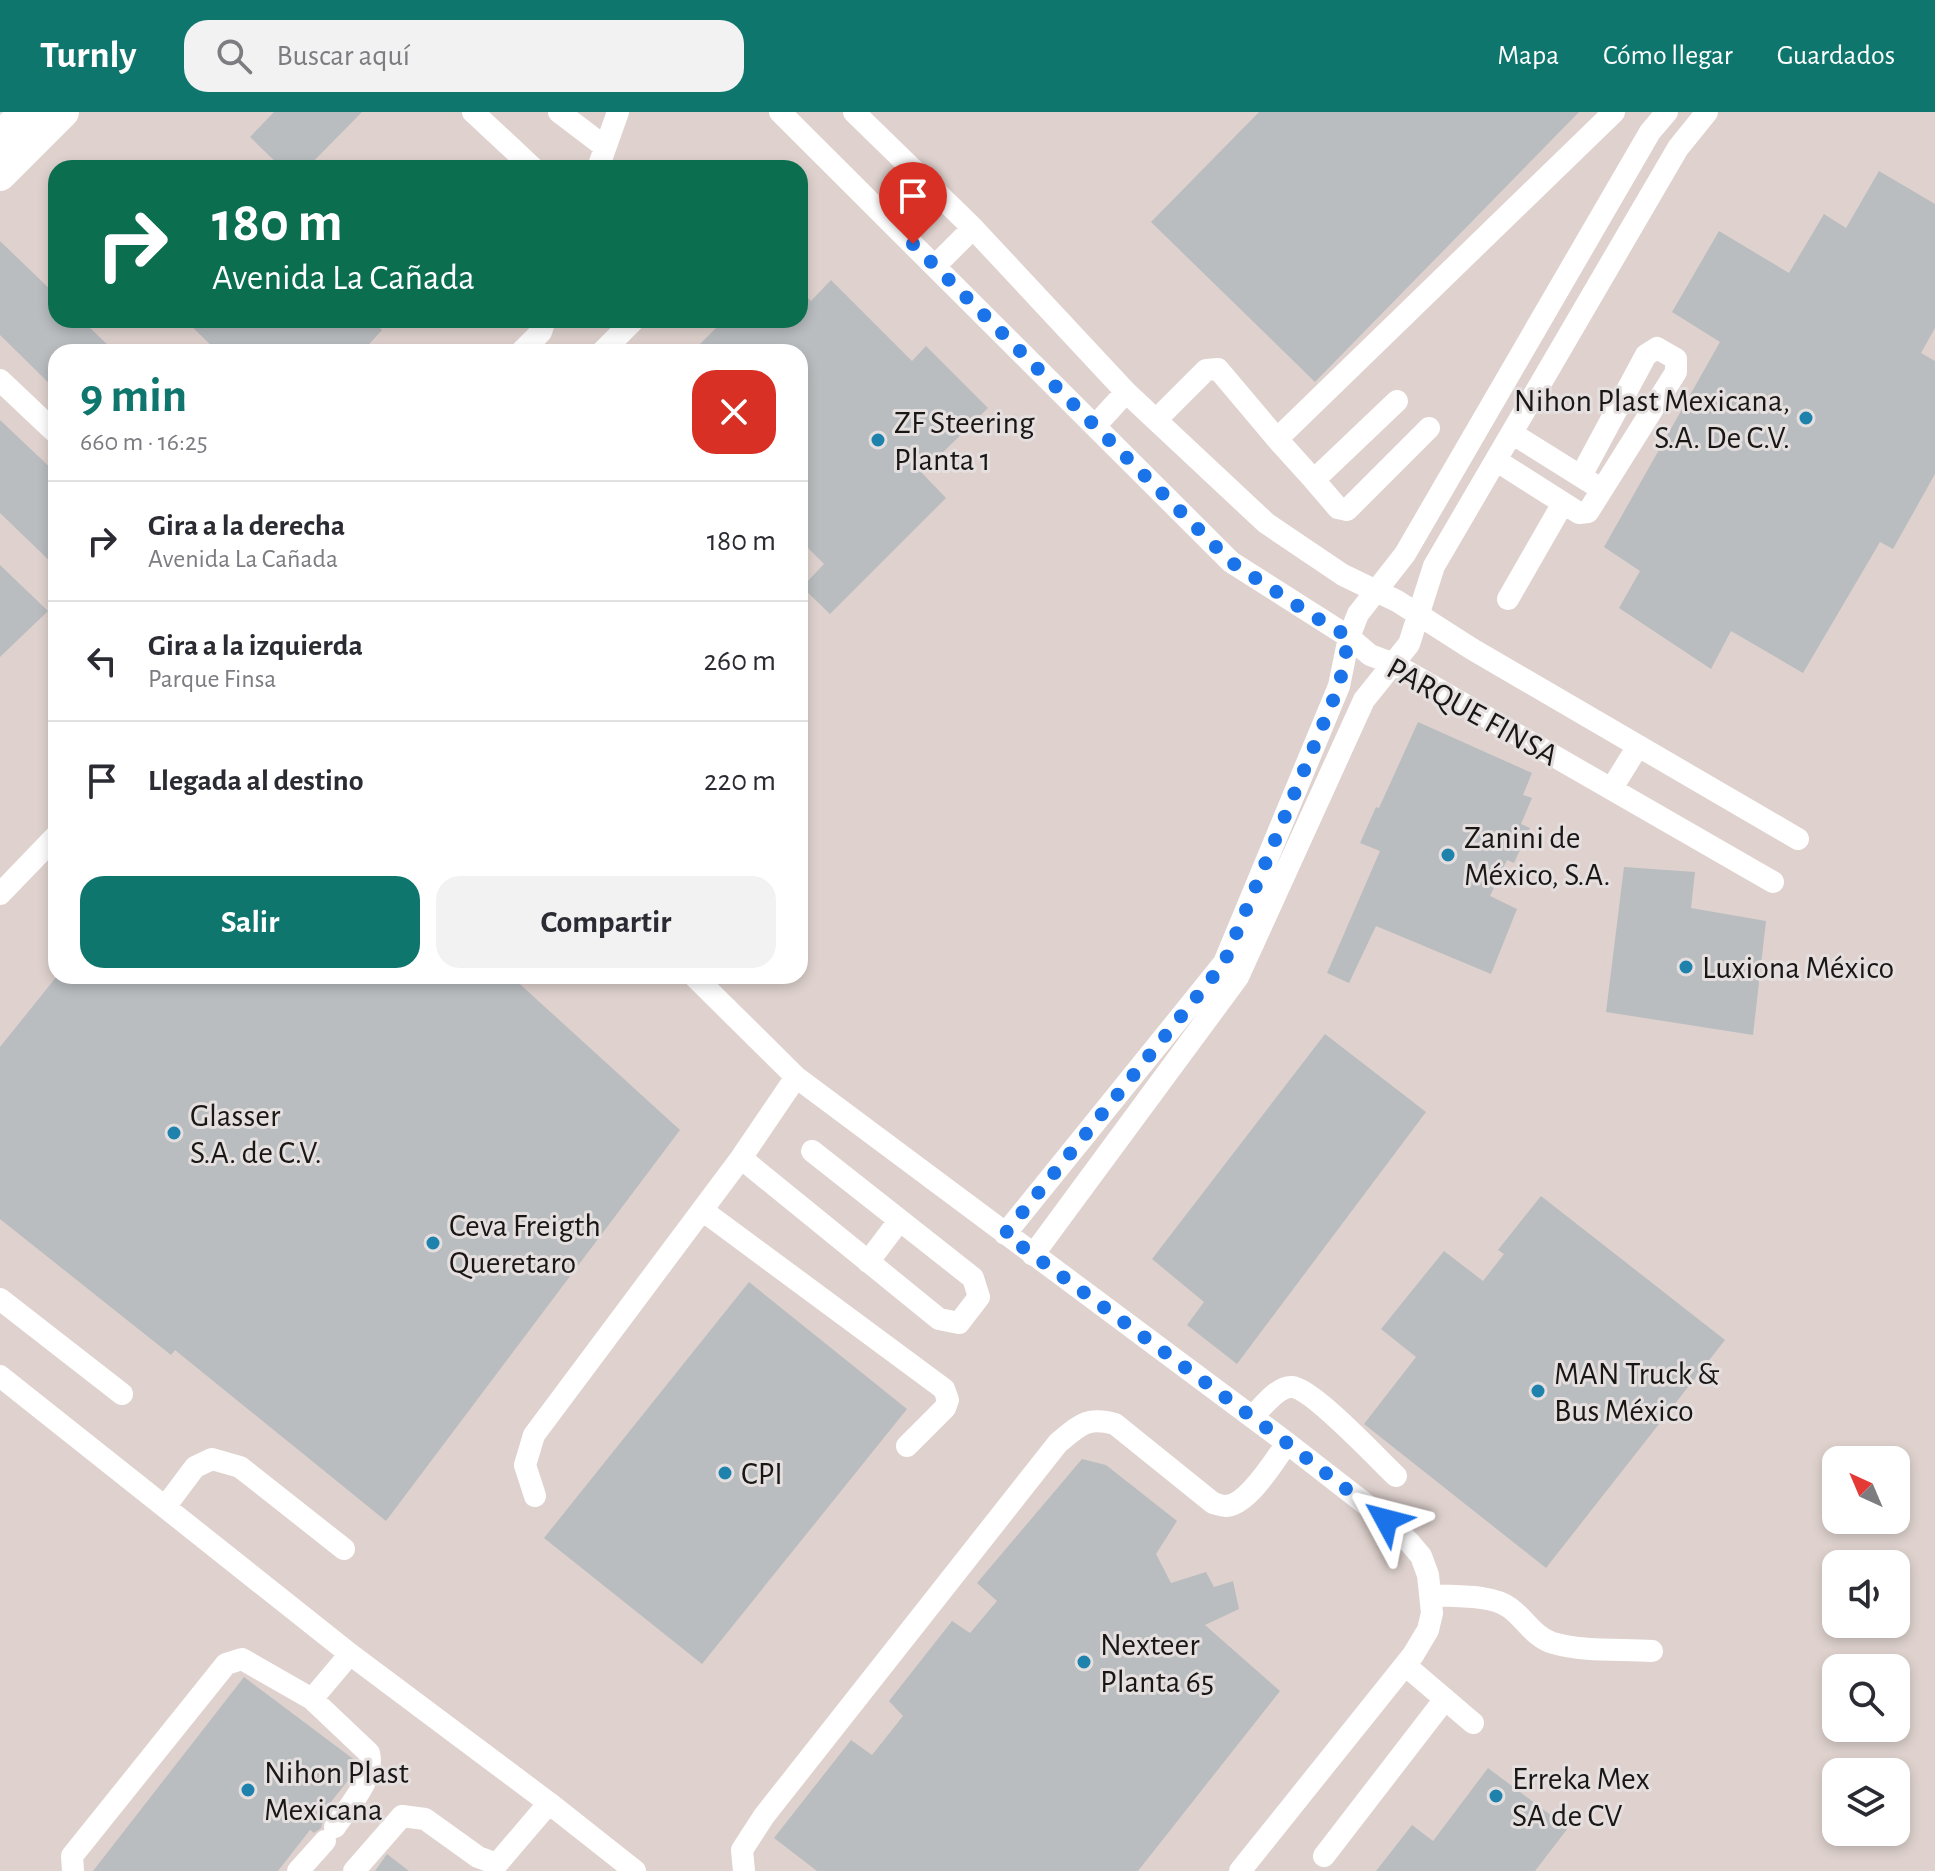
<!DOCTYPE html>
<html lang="es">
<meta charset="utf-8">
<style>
:root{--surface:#fff;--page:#f2f2f3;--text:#2b2b33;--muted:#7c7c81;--line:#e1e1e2;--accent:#0f766e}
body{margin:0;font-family:"Alegreya Sans",sans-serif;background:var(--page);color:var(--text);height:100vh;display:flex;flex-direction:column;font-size:30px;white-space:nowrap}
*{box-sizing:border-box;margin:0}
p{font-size:26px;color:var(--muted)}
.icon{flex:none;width:44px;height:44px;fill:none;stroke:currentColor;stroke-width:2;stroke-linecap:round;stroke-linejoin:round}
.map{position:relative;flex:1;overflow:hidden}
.drawer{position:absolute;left:48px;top:232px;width:760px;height:640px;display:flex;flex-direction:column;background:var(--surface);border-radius:24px;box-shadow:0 4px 12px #0003}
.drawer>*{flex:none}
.top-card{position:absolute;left:48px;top:48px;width:760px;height:168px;border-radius:24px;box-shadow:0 4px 12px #0003;background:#0b6e4f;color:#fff;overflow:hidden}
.needle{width:52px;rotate:316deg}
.buttons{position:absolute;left:1822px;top:1334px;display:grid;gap:16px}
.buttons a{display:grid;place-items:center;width:88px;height:88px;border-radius:16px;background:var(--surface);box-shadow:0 4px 12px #0003;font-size:40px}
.pin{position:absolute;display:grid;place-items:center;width:68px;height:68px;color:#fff;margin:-82px -34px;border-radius:50% 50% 50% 0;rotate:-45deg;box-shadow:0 0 8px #0007}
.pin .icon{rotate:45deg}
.me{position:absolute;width:88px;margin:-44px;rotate:308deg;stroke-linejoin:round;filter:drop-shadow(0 0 6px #0008)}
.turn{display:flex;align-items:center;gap:28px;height:168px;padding:0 32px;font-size:36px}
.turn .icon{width:104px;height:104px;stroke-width:2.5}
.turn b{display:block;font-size:56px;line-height:68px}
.round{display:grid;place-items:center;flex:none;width:84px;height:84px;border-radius:24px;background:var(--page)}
.head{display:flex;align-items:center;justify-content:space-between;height:136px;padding:0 32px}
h1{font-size:48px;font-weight:700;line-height:60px;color:var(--accent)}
.primary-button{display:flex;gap:16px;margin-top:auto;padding:16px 32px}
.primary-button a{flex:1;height:92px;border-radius:24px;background:var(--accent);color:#fff;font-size:32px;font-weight:700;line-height:92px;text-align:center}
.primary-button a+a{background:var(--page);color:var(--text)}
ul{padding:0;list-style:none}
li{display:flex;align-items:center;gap:24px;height:120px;padding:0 32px;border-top:2px solid var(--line)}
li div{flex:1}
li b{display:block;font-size:30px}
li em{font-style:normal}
header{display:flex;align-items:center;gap:48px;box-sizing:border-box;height:112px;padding:0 40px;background:var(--accent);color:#fff}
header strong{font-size:38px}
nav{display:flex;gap:44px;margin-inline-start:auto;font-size:28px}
.search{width:560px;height:72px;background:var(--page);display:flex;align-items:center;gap:20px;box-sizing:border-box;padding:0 28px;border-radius:24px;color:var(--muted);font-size:30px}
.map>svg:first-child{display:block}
.built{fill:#dfd2ce;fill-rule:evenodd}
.building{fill:#b9bdbf}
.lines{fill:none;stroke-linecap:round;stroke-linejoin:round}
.minor{stroke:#fff;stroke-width:22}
.highway{stroke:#fff;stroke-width:32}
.route{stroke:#1a73e8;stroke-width:14;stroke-dasharray:0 25.2}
.poi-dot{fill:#1e82ad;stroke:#e5e0df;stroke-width:3}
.labels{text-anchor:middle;stroke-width:6;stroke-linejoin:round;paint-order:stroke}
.poi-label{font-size:32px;fill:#191716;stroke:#e5e0df;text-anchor:start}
.street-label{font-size:32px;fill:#191716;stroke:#e5e0df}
</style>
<header>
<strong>Turnly</strong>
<div class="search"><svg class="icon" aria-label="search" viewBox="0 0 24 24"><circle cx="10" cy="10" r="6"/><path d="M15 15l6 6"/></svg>Buscar aquí</div>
<nav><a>Mapa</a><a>Cómo llegar</a><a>Guardados</a></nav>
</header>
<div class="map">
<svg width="1935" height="1759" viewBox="0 0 1935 1759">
<rect width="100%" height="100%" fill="#e5e0df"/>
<!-- built -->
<path class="built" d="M63,0H1935V1759H0V63ZM56,56H800V208H56ZM56,240H800V864H56ZM1836,1348H1896V1408H1836ZM1836,1452H1896V1512H1836ZM1836,1556H1896V1616H1836ZM1836,1660H1896V1720H1836Z"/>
<!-- building -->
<path class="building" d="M274,0H362L307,56H282L250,25Z
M1259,0H1579L1315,270L1151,110Z
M1879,59L1935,92V216L1921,241L1935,249V362L1893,437L1880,430L1803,561L1731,519L1711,557L1619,496L1640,459L1604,435L1720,230L1672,200L1719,119L1789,161L1824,102L1846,116Z
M0,129L56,183V208H82L115,240H56V278L0,223Z
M831,168L912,249L926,234L988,296L922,361L946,386L830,502L802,475L824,452L800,428V240H692L724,208H800V178L811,189Z
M185,208H372L382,218L362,240H218Z
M0,308L56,361V455L0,401Z
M0,453L48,499L0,545Z
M1418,610L1532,661L1523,683L1532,686L1521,712L1530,716L1514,751L1507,748L1490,784L1517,797L1491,862L1376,814L1349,871L1327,861L1380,739L1360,731L1376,695L1379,696Z
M1624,755L1695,760L1691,796L1766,809L1753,923L1606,900Z
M57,864H511L680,1018L386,1409L175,1238L171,1243L0,1107V935Z
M1325,922L1426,1000L1237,1252L1187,1213L1204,1190L1152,1147Z
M1541,1084L1725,1228L1546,1456L1364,1312L1416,1245L1381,1217L1444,1139L1483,1169L1504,1142L1498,1138Z
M749,1170L907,1297L702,1552L544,1426Z
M1082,1347L1106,1353L1177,1409L1156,1442L1171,1471L1206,1460L1214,1475L1233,1469L1239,1497L1205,1513L1280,1579L1138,1759H817L774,1726L851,1628L872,1643L903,1604L889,1589L952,1509L970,1521L997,1489L977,1471Z
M244,1565L356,1649L353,1662L320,1704L324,1706L321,1716L314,1721L310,1718L278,1759H93Z
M1488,1656L1568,1716L1535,1759H1376L1412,1713L1433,1729Z
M387,1742L409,1759H375Z"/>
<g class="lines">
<!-- minor -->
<path class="minor" d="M473,0L533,56
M559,0L605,35
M780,0L1231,450L1349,525L1370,543L1394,552L1773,770
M854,0L973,116L1126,280L1266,411L1343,463L1397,489L1472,537L1798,727
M598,56L618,0
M935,154L973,116
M521,240L541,220L545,208
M602,240L634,208
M0,268L56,321
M1156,308L1206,258L1218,257L1277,327L1614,0
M1095,314L1126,280
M1513,322L1593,372
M1277,327L1314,368L1397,289
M1497,349L1579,401L1588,400L1676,260V247L1657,236L1646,243L1581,364
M1314,368L1338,396L1347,398L1429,316
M1508,487L1563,391
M1612,676L1638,634
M0,782L56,724
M694,864L796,965L1287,1331L1386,1408L1410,1431L1421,1444L1428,1463L1432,1501L1428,1518L1413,1543L1240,1759
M741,1046L939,1207L959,1211L979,1185L973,1166L812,1039
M702,1098L944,1277L948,1288L945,1296L907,1334
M1005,1122L1224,851L1339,574L1349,525L1358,502L1405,442L1650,20L1667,0
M1033,1143L1238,865L1364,588L1409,532L1434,454L1678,36L1707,0
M868,1150L899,1109
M0,1187L122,1282
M0,1264L350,1542L549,1691L635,1759
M1252,1305C1262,1296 1277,1274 1292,1275C1312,1276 1378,1347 1396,1364
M535,1384L525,1353L534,1323L741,1046L796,965
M165,1395L195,1355L212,1347L240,1355L344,1437
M1431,1483C1455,1485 1491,1482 1510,1496C1525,1507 1535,1526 1553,1531C1584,1540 1620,1537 1652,1539
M1405,1553L1473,1611
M312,1587L369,1641C375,1667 349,1694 335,1715
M1324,1744L1445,1587
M73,1759L72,1744L226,1552L242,1547L312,1587L350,1542
M298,1759L325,1729
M354,1759L402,1704L425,1707L478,1745L497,1752L549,1691
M744,1759L742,1738L764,1704L1058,1331C1080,1313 1087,1304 1115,1312L1213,1391C1217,1392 1221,1394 1226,1394C1248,1393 1275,1348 1287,1331"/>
<!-- highway -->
<path class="highway" d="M0,26L26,0
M0,63L63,0"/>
</g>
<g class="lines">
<!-- route -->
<path class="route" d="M913,132L1231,450L1310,502L1349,525L1339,574L1224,851L1005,1122L1287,1331L1386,1408"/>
</g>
<!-- markers -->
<g class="poi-dot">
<circle cx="1806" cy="306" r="8"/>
<circle cx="878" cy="328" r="8"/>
<circle cx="1448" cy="743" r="8"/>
<circle cx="1686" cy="855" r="8"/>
<circle cx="174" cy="1021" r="8"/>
<circle cx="433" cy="1131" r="8"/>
<circle cx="1538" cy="1279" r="8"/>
<circle cx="725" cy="1361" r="8"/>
<circle cx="1084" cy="1550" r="8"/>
<circle cx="248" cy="1678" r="8"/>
<circle cx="1496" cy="1684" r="8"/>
</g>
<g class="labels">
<!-- poi labels -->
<g class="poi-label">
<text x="1790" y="299" text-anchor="end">Nihon Plast Mexicana,<tspan x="1790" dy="37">S.A. De C.V.</tspan></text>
<text x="894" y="321">ZF Steering<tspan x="894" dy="37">Planta 1</tspan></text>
<text x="1464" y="736">Zanini de<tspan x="1464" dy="37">México, S.A.</tspan></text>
<text x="1702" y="866">Luxiona México</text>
<text x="190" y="1014">Glasser<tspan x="190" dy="37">S.A. de C.V.</tspan></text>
<text x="449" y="1124">Ceva Freigth<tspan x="449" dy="37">Queretaro</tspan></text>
<text x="1554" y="1272">MAN Truck &amp;<tspan x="1554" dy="37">Bus México</tspan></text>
<text x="741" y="1372">CPI</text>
<text x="1100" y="1543">Nexteer<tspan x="1100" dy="37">Planta 65</tspan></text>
<text x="264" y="1671">Nihon Plast<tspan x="264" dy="37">Mexicana</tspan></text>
<text x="1512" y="1677">Erreka Mex<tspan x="1512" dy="37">SA de CV</tspan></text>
</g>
<!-- street labels -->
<g class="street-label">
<text transform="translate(1473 599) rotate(29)" y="11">PARQUE FINSA</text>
</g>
</g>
</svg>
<div class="buttons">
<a><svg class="needle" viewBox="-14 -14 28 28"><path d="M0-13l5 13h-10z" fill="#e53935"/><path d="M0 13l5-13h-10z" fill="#7c7c81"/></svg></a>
<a><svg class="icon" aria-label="sound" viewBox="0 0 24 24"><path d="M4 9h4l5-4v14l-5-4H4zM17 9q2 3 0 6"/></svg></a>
<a><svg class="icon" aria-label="search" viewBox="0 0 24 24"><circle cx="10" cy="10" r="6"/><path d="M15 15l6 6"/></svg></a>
<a><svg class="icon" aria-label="layers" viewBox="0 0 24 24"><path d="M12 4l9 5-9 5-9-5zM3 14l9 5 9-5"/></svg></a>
</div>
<div class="pin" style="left:913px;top:132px;background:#d93025"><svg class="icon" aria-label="arrive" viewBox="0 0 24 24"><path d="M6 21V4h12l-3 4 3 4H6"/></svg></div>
<svg class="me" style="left:1386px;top:1408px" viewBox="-20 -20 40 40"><path d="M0-17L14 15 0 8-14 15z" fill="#1a73e8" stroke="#fff" stroke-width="4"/></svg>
<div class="top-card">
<div class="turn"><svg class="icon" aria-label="right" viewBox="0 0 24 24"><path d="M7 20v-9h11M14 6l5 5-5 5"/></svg><div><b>180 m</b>Avenida La Cañada</div></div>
</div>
<section class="drawer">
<div class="head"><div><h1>9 min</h1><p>660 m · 16:25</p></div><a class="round" style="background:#d93025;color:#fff"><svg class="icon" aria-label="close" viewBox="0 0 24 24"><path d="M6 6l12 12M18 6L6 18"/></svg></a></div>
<ul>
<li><svg class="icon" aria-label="right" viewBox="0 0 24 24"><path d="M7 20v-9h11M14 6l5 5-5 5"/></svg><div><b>Gira a la derecha</b><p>Avenida La Cañada</p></div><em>180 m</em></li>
<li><svg class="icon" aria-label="left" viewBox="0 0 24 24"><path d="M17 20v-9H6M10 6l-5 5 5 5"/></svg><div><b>Gira a la izquierda</b><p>Parque Finsa</p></div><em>260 m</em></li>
<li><svg class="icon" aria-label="arrive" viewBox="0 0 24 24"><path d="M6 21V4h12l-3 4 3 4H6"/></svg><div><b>Llegada al destino</b></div><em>220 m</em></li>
</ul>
<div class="primary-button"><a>Salir</a><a>Compartir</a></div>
</section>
</div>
